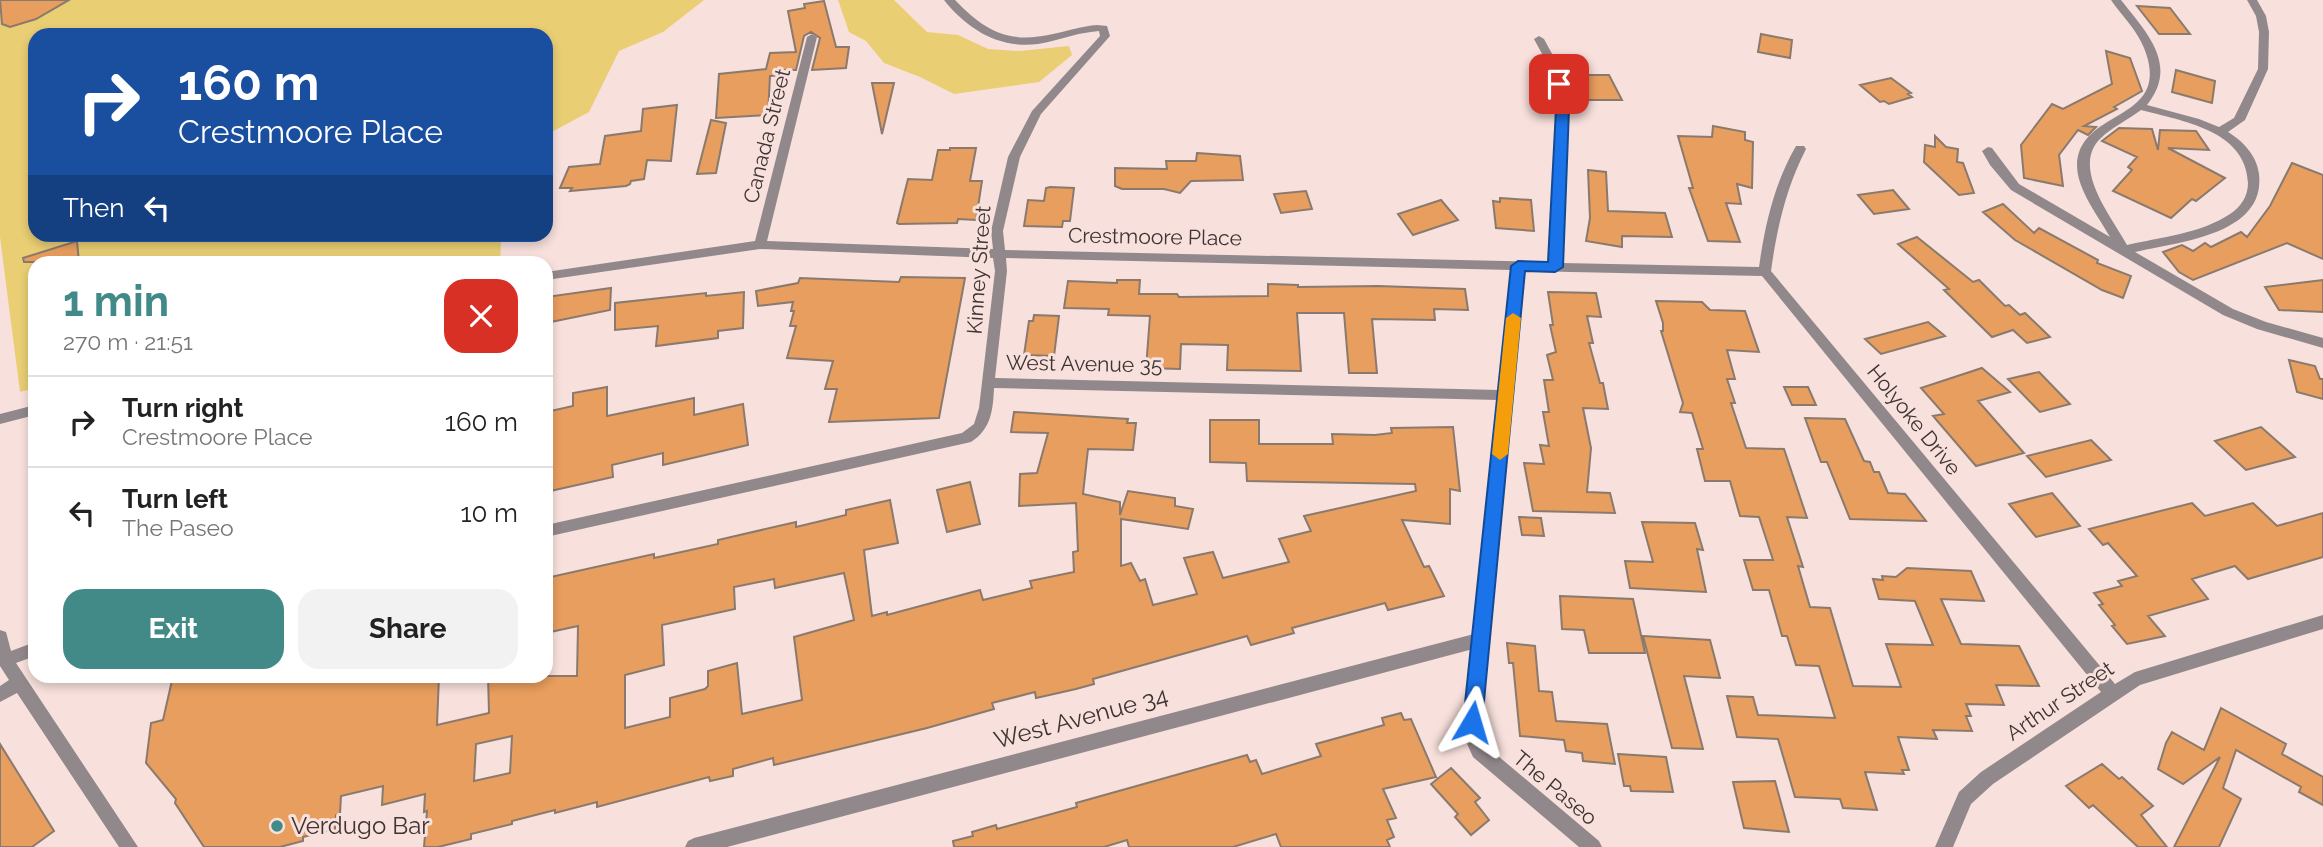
<!DOCTYPE html>
<meta charset="utf-8">
<style>
:root{--surface:#fff;--page:#f2f2f2;--text:#222;--muted:#767676;--line:#e0e0e0;--accent:#428a88}
body{margin:0;font-family:Raleway,sans-serif;background:var(--page);color:var(--text);height:100vh;display:flex;flex-direction:column;font-size:26px;white-space:nowrap}
*{box-sizing:border-box;margin:0}
p{font-size:23px;color:var(--muted)}
.icon{flex:none;width:38px;height:38px;fill:none;stroke:currentColor;stroke-width:2;stroke-linecap:round;stroke-linejoin:round}
.map{position:relative;flex:1;overflow:hidden}
.side{position:absolute;left:28px;top:256px;width:525px;height:427px;display:flex;flex-direction:column;background:var(--surface);border-radius:21px;box-shadow:0 4px 10px #0003}
.side>*{flex:none}
.guide{position:absolute;left:28px;top:28px;width:525px;height:214px;border-radius:21px;box-shadow:0 4px 10px #0003;background:#1a4fa0;color:#fff;overflow:hidden}
.pin{position:absolute;display:grid;place-items:center;width:60px;height:60px;color:#fff;margin:-30px;border-radius:14px;box-shadow:0 4px 10px #0006}
.me{position:absolute;width:77px;margin:-38px;rotate:7deg;stroke-linejoin:round;filter:drop-shadow(0 0 5px #0008)}
.turn{display:flex;align-items:center;gap:24px;height:147px;padding:0 35px;font-size:32px}
.turn .icon{width:91px;height:91px;stroke-width:2.5}
.turn b{display:block;font-size:49px;line-height:60px}
.then{display:flex;align-items:center;height:66px;padding:0 35px;background:#0003;gap:14px;font-size:26px}
.round{display:grid;place-items:center;flex:none;width:74px;height:74px;border-radius:21px;background:var(--page)}
.head{display:flex;align-items:center;justify-content:space-between;height:119px;padding:0 35px}
h1{font-size:42px;font-weight:700;line-height:52px;color:var(--accent)}
.action{display:flex;gap:14px;margin-top:auto;padding:14px 35px}
.action a{flex:1;height:80px;border-radius:21px;background:var(--accent);color:#fff;font-size:28px;font-weight:700;line-height:80px;text-align:center}
.action a+a{background:var(--page);color:var(--text)}
ul{padding:0;list-style:none}
li{display:flex;align-items:center;gap:21px;height:91px;padding:0 35px;border-top:2px solid var(--line)}
li div{flex:1}
li b{display:block;font-size:26px}
li em{font-style:normal}
.map>svg:first-child{display:block}
.green{fill:#e9ce74}
.building{fill:#e89e5e;stroke:#8a7a6d;stroke-width:2;fill-rule:evenodd}
.lines{fill:none;stroke-linecap:round;stroke-linejoin:round}
.street{fill:#91888b;fill-rule:evenodd}
.route{fill:#1a73e8;stroke:#114b97;stroke-width:2}
.slow{fill:#f59e0b}
.poi-dot{fill:#428a88;stroke:#f8e0dc;stroke-width:2.5}
.labels{text-anchor:middle;stroke-width:6;stroke-linejoin:round;paint-order:stroke}
.street-label{font-size:21px;fill:#3d3433;stroke:#f8e0dc}
.near-street-label{font-size:24px;fill:#3d3433;stroke:#f8e0dc}
.near-poi-label{font-size:24px;fill:#3d3433;stroke:#f8e0dc;text-anchor:start}
</style>
<div class="map">
<svg width="2323" height="847" viewBox="0 0 2323 847">
<rect width="100%" height="100%" fill="#f8e0dc"/>
<!-- green -->
<path class="green" d="M0,0H704L663,32L619,51L589,112L546,135V35H35V234L509,235L501,242L500,262H35V388L20,392L0,237Z
M838,0H894L927,32L958,35L988,49L1020,51L1069,46L1072,55L1039,82L954,94L920,77L884,63L866,41L849,32Z"/>
<!-- building -->
<path class="building" d="M0,0H69L36,19L10,27L2,24Z
M824,1L836,47H849L846,68L812,70L820,38L811,32L804,36L796,70H785L783,75L770,76L768,115L716,118L719,74L766,69L770,53L796,52L788,11L805,8L804,4Z
M2137,6L2170,8L2190,34H2159Z
M1761,34L1792,40L1790,58L1758,52Z
M2106,51L2130,58L2142,91L2114,107L2117,109L2084,126L2096,127L2088,135L2078,130L2059,155L2063,186L2024,178L2021,145L2052,104L2063,109L2112,84Z
M2176,70L2215,81L2212,103L2172,92Z
M1579,75H1609L1622,100H1587Z
M1891,78L1911,93L1908,94L1912,97L1889,104L1884,101L1880,102L1860,85Z
M872,83H894L882,134Z
M677,105L671,161L647,160L644,179L631,181L630,184L626,186L570,191L572,188H560L569,167L600,164L605,136L641,131L643,109Z
M711,120L726,123L716,173L697,174Z
M1713,126L1745,132V140L1753,142L1752,188L1737,184L1741,204L1726,203L1740,242L1708,241L1689,188H1693L1678,136L1712,137Z
M2119,128L2152,129L2158,150L2160,130L2196,131L2209,150L2168,148L2225,178L2196,201L2192,199L2171,218L2113,191L2132,170L2128,167L2137,157L2102,141Z
M1935,136L1946,147L1958,149L1957,162L1963,163L1974,193L1959,195L1924,162L1925,145L1935,147Z
M950,148H976L970,181H982L976,220L958,219L957,223L899,224L897,223L908,179L932,180L938,150H950Z
M1197,153L1240,156L1243,180L1191,181L1180,193L1164,189H1122L1115,186V168L1167,169L1166,161H1196Z
M2292,163L2323,175V259L2287,243L2193,280L2179,272L2163,252L2182,245L2193,251L2205,243L2211,247L2241,232L2247,237L2270,206Z
M1588,170L1606,172L1608,211L1665,213L1672,237L1622,236V247L1586,241L1590,218Z
M1050,187L1074,188L1070,221H1063L1062,227L1024,226L1028,200L1044,201L1046,188Z
M1893,190L1909,209L1874,214L1858,195Z
M1306,191L1312,209L1281,213L1274,194Z
M1500,198L1531,200L1534,231L1496,228L1493,201L1500,202Z
M1441,200L1458,220L1413,235L1398,214Z
M2003,204L2034,233L2039,228L2098,260L2097,263L2131,276L2123,298L2102,290L2015,240L1983,212Z
M1917,237L1973,282L1979,280L2005,306L2009,305L2020,315L2025,313L2050,337L2027,343L2013,330L1992,337L1944,290L1949,289L1898,244Z
M77,241L79,262H24L23,258Z
M901,277L965,278L939,418L829,422L837,389H825L833,361L787,358L796,326H790L794,311H791L793,302L758,306L756,291L798,283L800,278L899,282Z
M1117,280H1140L1139,294H1177L1179,297L1268,296V284L1298,285V287L1378,286L1465,289L1468,310L1434,309L1435,320L1372,319L1377,373H1349L1344,313H1297L1301,371L1227,370L1228,345L1181,344L1180,369L1146,368L1150,316L1108,315L1109,309L1064,308L1068,281L1117,283Z
M2323,280V312L2279,310L2265,287Z
M611,288L610,310L546,323V297Z
M744,292L743,328L718,331V338L656,346L658,326L615,330V303L706,293V296Z
M1548,292L1596,293L1601,317L1587,316L1593,343H1589L1600,383H1603L1608,409L1583,408L1591,448L1587,492L1610,493L1615,513L1533,511L1524,463L1544,464L1540,445L1549,446L1543,412H1549L1544,380H1553L1547,355L1556,352L1550,325H1553Z
M1656,301L1702,302L1710,310L1745,311L1759,352L1727,350L1735,379H1727L1735,403H1731L1746,448L1784,449L1807,518L1787,517L1803,567L1798,566L1810,607L1830,608L1853,686L1901,687L1886,644L1933,645L1915,601L1879,599L1873,579L1883,580L1882,576L1896,577L1907,568L1971,571L1984,601L1941,599L1961,644L2019,646L2039,686L1996,685L2004,705L1966,704L1971,716H1966L1972,731L1933,730L1937,739L1898,737L1909,770H1902L1904,774L1865,772L1877,810L1843,808L1840,799L1795,797L1778,739L1737,737L1727,696L1753,697L1758,715L1835,718L1819,666L1796,665L1787,636H1782L1769,590H1753L1744,560H1773L1759,517L1740,516L1730,481H1705L1697,449H1703L1692,413L1680,412L1683,403L1661,331H1663V323Z
M1034,315L1059,316L1054,356L1024,355L1029,321H1033Z
M1928,322L1945,336L1881,354L1865,339Z
M2289,360L2315,366L2320,379H2323V399L2297,392Z
M1982,368L2010,392L1978,401L2024,453L1976,466L1933,416L1944,414L1921,388Z
M2039,372L2070,404L2040,412L2008,379Z
M607,387V416L694,398V415L743,404L748,445L663,465V453L612,465L613,477L546,492V412L573,406V393Z
M1784,387H1808L1816,405H1792Z
M1014,412L1128,419L1127,423H1136L1133,450L1088,449L1083,494L1120,502V515L1128,491L1175,498V506L1193,509L1188,529L1121,519V566L1131,563L1140,581L1145,579L1153,605L1197,594L1184,558L1213,552L1223,578L1289,562L1279,539L1311,531L1304,516L1416,491L1415,484L1247,481L1246,463L1210,462V420H1259V444H1333L1332,434L1375,435L1392,433L1391,428L1453,427L1460,491L1450,489V524L1402,520L1424,567L1429,566L1444,596L1388,610L1385,603L1292,628L1294,633L1251,645L1247,636L1093,679L1094,684L1076,689L1036,698L1035,692L992,703L994,709L927,728L774,765L773,758L733,769V776L710,781L709,777L597,807V802L555,813V810L512,821V824L471,834V839L438,847H424L427,811L424,812L425,794L382,805L383,786L341,796L340,814L336,815L335,829L303,837V841L280,847H204L175,803L176,799L146,763L151,723L163,720L173,676H439L437,725L489,713L488,676H577L578,626L546,633V578L654,554V558L718,544V540L796,522V527L846,515V510L890,500L898,543L864,550L872,616L887,612V615L980,590L983,600L1032,588L1030,581L1074,572L1073,552L1078,551L1076,503L1019,506L1020,474L1037,473L1048,433L1011,432ZM844,573L854,620L794,637L802,700L742,714L737,663L708,671V686L705,689L670,698V717L625,728V675L664,665L662,625L735,609L734,587L774,579L775,588ZM512,736L510,773L474,781L476,744Z
M1805,418L1845,419L1864,461L1870,462L1874,472H1879L1888,493L1905,494L1926,521L1850,519L1827,462H1821Z
M2261,427L2295,457L2246,470L2215,441Z
M2091,440L2111,460L2046,477L2027,456Z
M970,482L980,524L947,532L937,490Z
M2052,493L2080,526L2036,537L2009,504Z
M2192,503L2205,516L2253,503L2277,526L2323,513V557L2248,579L2235,566L2192,579L2208,599L2148,616L2165,636L2127,644L2112,626L2115,625L2099,605L2103,604L2094,593L2122,586L2118,581L2137,576L2108,543L2103,545L2089,529Z
M1519,517L1541,518L1544,536L1522,535Z
M1642,522L1695,523L1703,550L1697,549L1706,592L1630,588L1625,561L1653,562Z
M1560,596L1633,599L1645,653H1589L1584,630L1562,629Z
M1643,636L1710,640L1720,678L1684,676L1703,749L1672,748Z
M1507,643L1535,646L1539,691L1552,692L1556,721L1607,724L1615,764L1583,761L1582,753L1566,751L1564,740L1520,736L1513,663H1509Z
M2221,708L2286,744L2282,754L2323,777V805L2299,792L2301,787L2236,750L2223,788L2241,799L2219,847H2174L2220,757L2183,784L2158,769L2166,743L2172,732L2204,750Z
M1401,713L1404,720L1411,719L1436,777L1383,789L1396,818L1387,820L1394,837L1387,840L1390,847H1281L1276,834L1233,847H1129L1127,840L1104,847H954L953,841L973,836L972,832L996,825L997,829L1077,807L1076,803L1247,755L1250,762L1256,760L1262,774L1321,756L1316,744L1384,725L1382,718Z
M0,744L54,831L32,847H0Z
M1618,754L1666,757L1673,792L1631,791L1630,786H1624Z
M2102,764L2119,779L2122,777L2153,806L2141,815L2167,847H2138L2093,805L2089,808L2066,786Z
M1451,768L1480,798L1475,802L1489,820L1471,835L1455,817L1458,814L1431,784Z
M1775,781L1789,832L1744,828L1733,782Z"/>
<g class="lines">
<!-- street -->
<path class="street" d="M944,0H955C986,32 1009,44 1053,34C1068,31 1082,26 1097,25L1107,26L1110,36L1041,114L1020,157L1003,231L1005,250L1549,262L1557,109L1547,63L1534,39L1539,36L1544,39L1557,63L1569,109L1562,263L1759,267C1765,225 1774,184 1796,146H1804L1806,149C1786,188 1777,228 1771,271L2115,684L2135,672L2323,615V629L2140,685L1993,784L1971,804L1953,847H1935L1959,792L1981,772L2101,692L1762,276L1524,271L1480,736L1485,745L1599,841L1602,847H1579L1473,757L1464,737L1473,649L727,847H685L688,841L694,838L1474,634L1498,400L994,388C993,411 991,429 971,442L546,537V525L962,433L974,424L979,408L995,271L993,258L760,249L546,280V272L755,241L807,37L812,34L817,37L767,241L993,249L991,231L1008,157L1032,111L1100,36L1099,31L1091,32C1073,34 1056,41 1038,44C999,49 967,29 944,0ZM1006,258L1511,270L1499,390L995,378L1007,271Z
M2111,0H2121C2147,33 2179,65 2147,105L2199,119L2219,127L2234,118L2258,69L2259,32L2256,16L2247,0H2257L2266,16L2269,32L2268,69L2245,120L2228,132C2243,141 2257,156 2259,174C2266,235 2178,242 2135,252L2233,309L2266,322L2323,338V348L2257,329L2223,315L2011,190L1990,165L1982,151L1988,147L1992,148L2019,184L2110,237C2099,217 2077,190 2077,165C2079,107 2174,123 2144,48C2137,30 2122,16 2111,0ZM2141,110C2182,121 2246,130 2248,183C2248,196 2241,207 2230,214C2200,234 2161,237 2127,245C2112,217 2070,167 2101,138C2112,127 2128,120 2141,110Z
M35,405V415L0,424V414Z
M0,630L6,632L11,651L35,642V656L16,663L138,847H119L17,693L0,702V686L9,680L0,666Z"/>
</g>
<!-- route -->
<path class="route" d="M1559,80L1565,84L1569,109L1563,267L1555,272L1525,271L1482,722L1479,728L1472,731L1466,728L1463,722L1511,266L1518,261L1548,262L1556,109L1553,84Z"/>
<!-- slow -->
<path class="slow" d="M1513,313L1521,318L1508,454L1500,460L1492,454L1506,318Z"/>
<!-- markers -->
<circle class="poi-dot" cx="277" cy="826" r="7"/>
<g class="labels">
<!-- street labels -->
<g class="street-label">
<text transform="translate(767 136) rotate(-76)" y="7">Canada Street</text>
<text transform="translate(1155 237) rotate(1)" y="7">Crestmoore Place</text>
<text transform="translate(979 270) rotate(-86)" y="7">Kinney Street</text>
<text transform="translate(1084 364) rotate(1)" y="7">West Avenue 35</text>
<text transform="translate(1914 420) rotate(51)" y="7">Holyoke Drive</text>
<text transform="translate(2060 701) rotate(-34)" y="7">Arthur Street</text>
<text transform="translate(1555 788) rotate(40)" y="7">The Paseo</text>
</g>
<!-- near-street labels -->
<g class="near-street-label">
<text transform="translate(1081 718) rotate(-15)" y="8">West Avenue 34</text>
</g>
<!-- near-poi labels -->
<g class="near-poi-label">
<text x="291" y="834">Verdugo Bar</text>
</g>
</g>
</svg>
<div class="pin" style="left:1559px;top:84px;background:#d93025"><svg class="icon" aria-label="arrive" viewBox="0 0 24 24"><path d="M6 21V4h12l-3 4 3 4H6"/></svg></div>
<svg class="me" style="left:1472px;top:722px" viewBox="-20 -20 40 40"><path d="M0-17L14 15 0 8-14 15z" fill="#1a73e8" stroke="#fff" stroke-width="4"/></svg>
<div class="guide">
<div class="turn"><svg class="icon" aria-label="right" viewBox="0 0 24 24"><path d="M7 20v-9h11M14 6l5 5-5 5"/></svg><div><b>160 m</b>Crestmoore Place</div></div>
<div class="then">Then<svg class="icon" aria-label="left" viewBox="0 0 24 24"><path d="M17 20v-9H6M10 6l-5 5 5 5"/></svg></div>
</div>
<section class="side">
<div class="head"><div><h1>1 min</h1><p>270 m · 21:51</p></div><a class="round" style="background:#d93025;color:#fff"><svg class="icon" aria-label="close" viewBox="0 0 24 24"><path d="M6 6l12 12M18 6L6 18"/></svg></a></div>
<ul>
<li><svg class="icon" aria-label="right" viewBox="0 0 24 24"><path d="M7 20v-9h11M14 6l5 5-5 5"/></svg><div><b>Turn right</b><p>Crestmoore Place</p></div><em>160 m</em></li>
<li><svg class="icon" aria-label="left" viewBox="0 0 24 24"><path d="M17 20v-9H6M10 6l-5 5 5 5"/></svg><div><b>Turn left</b><p>The Paseo</p></div><em>10 m</em></li>
</ul>
<div class="action"><a>Exit</a><a>Share</a></div>
</section>
</div>
